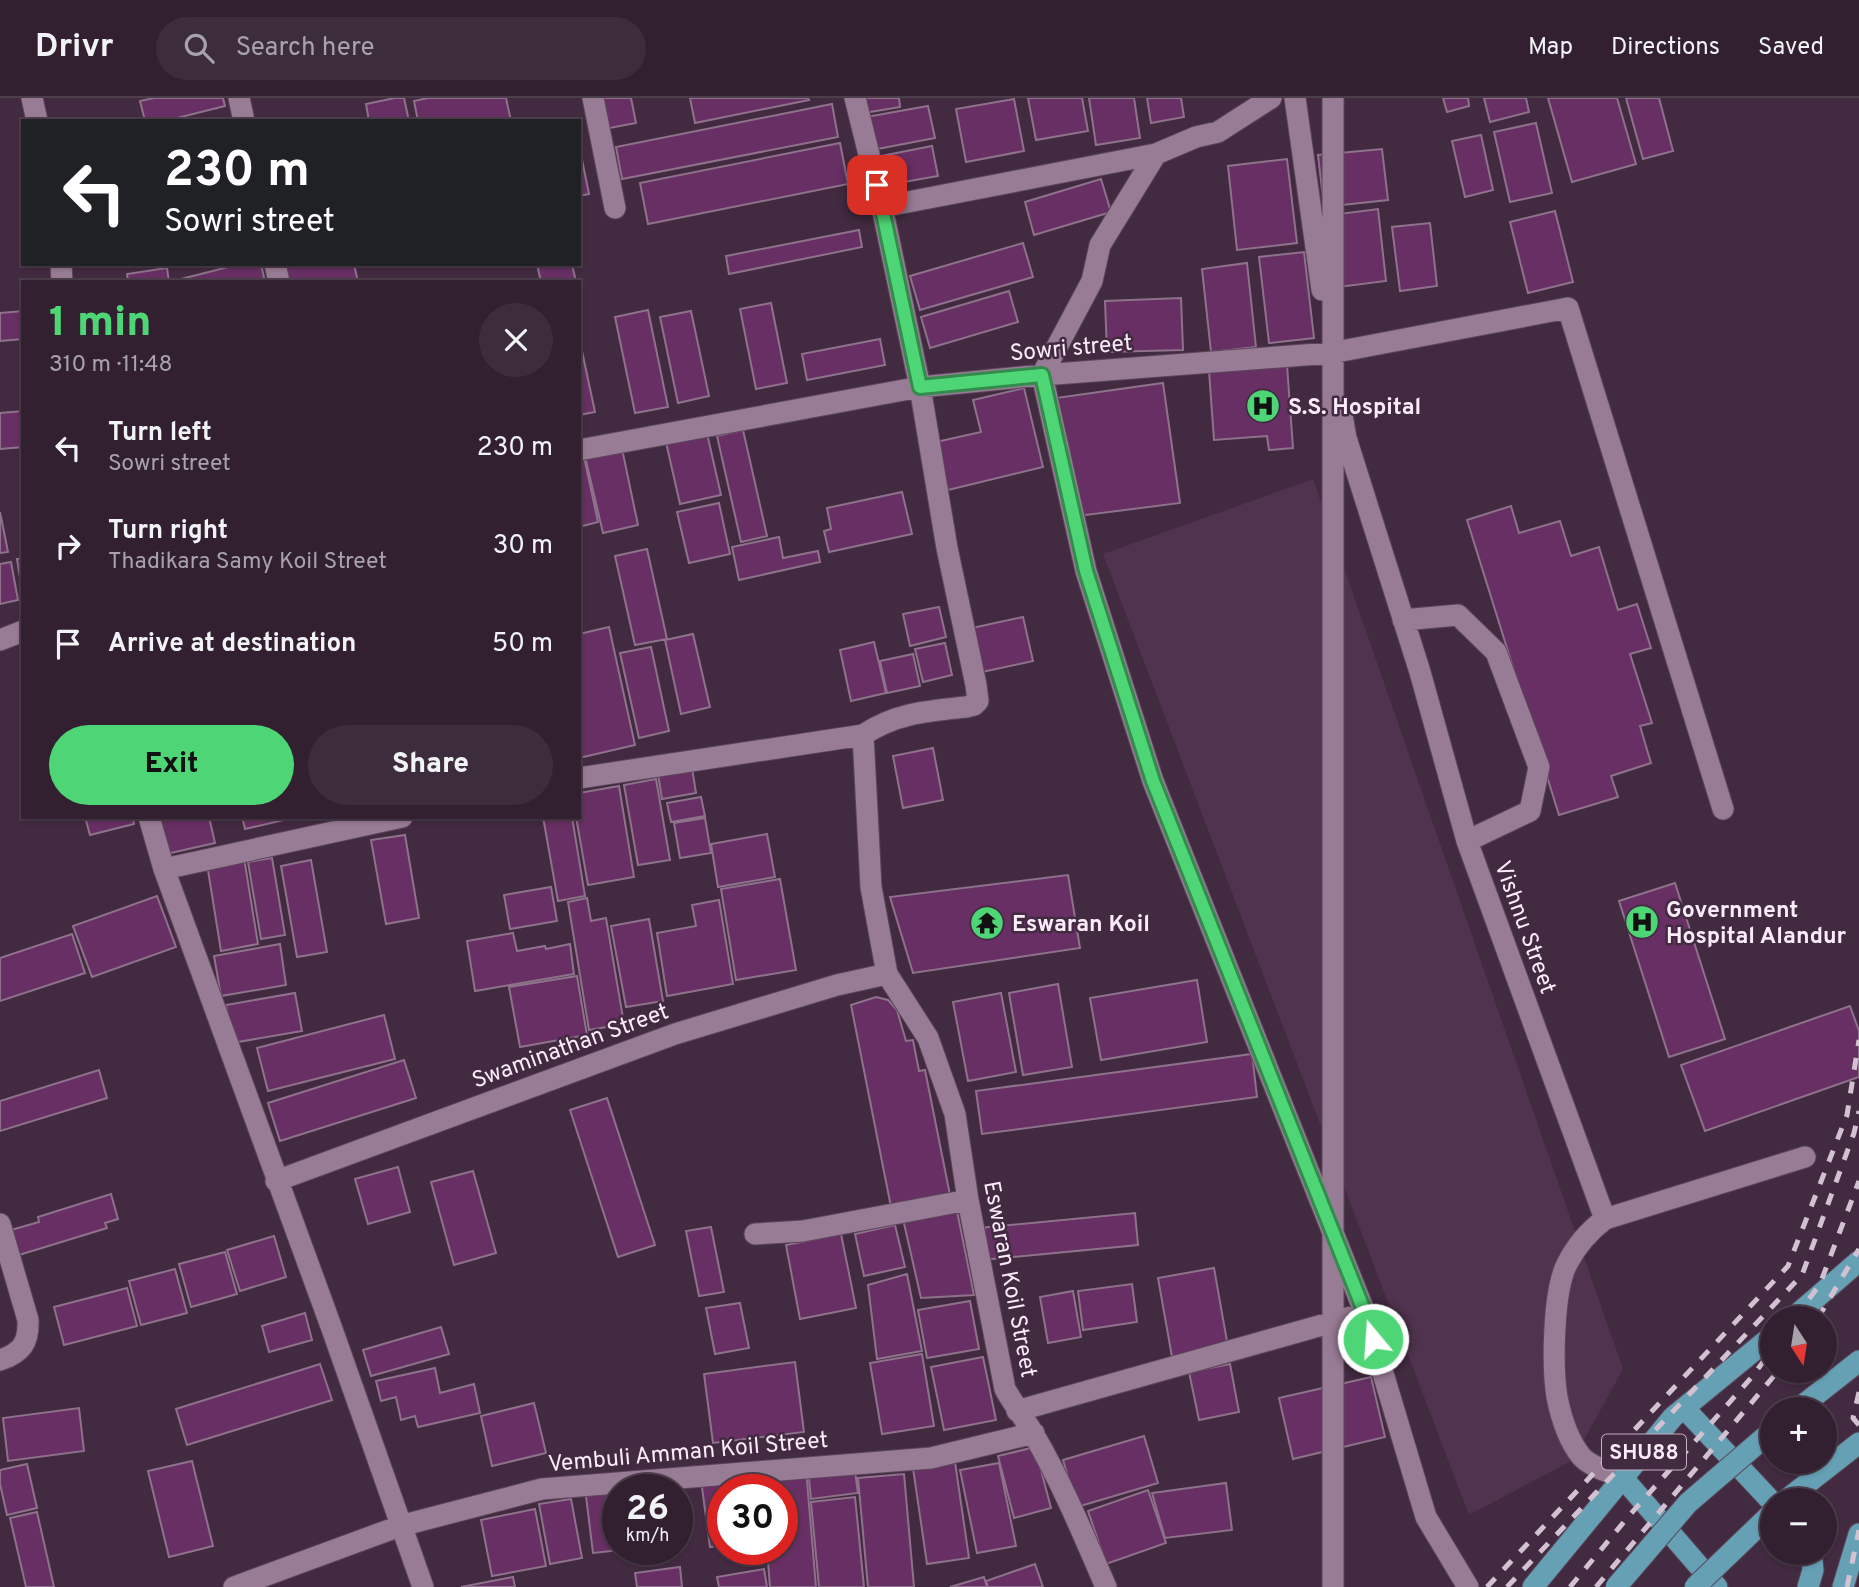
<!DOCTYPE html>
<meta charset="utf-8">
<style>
:root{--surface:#322030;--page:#3d2d3c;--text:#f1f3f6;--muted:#a8a3ab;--line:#4d3e4c;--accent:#4ed676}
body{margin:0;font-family:Overpass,sans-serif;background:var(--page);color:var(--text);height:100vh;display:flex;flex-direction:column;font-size:26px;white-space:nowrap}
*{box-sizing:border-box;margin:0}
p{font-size:23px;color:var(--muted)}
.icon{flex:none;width:38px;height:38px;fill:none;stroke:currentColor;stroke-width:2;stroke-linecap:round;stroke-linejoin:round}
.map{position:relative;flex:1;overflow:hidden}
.drawer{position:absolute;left:21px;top:182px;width:560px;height:539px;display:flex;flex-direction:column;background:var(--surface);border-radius:0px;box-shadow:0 2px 5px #0004,0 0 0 2px var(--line)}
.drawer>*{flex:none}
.hud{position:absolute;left:21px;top:21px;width:560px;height:147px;border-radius:0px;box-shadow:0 2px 5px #0004,0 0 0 2px var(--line);background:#202124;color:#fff;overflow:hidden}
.needle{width:46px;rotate:168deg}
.buttons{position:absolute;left:1760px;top:1208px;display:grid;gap:14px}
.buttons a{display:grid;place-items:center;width:77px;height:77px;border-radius:50%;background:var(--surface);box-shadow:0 2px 5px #0004,0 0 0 2px var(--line);font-size:35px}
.speed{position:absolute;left:602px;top:1376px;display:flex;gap:14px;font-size:35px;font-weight:700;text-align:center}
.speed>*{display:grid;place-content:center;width:91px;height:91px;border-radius:50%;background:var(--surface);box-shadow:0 2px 5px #0004,0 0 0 2px var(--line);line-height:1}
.speed small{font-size:18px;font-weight:400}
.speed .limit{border:10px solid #d22;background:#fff;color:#111}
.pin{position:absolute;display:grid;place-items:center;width:60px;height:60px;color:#fff;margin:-30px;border-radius:14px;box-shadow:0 4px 10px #0006}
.me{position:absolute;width:77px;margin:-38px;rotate:342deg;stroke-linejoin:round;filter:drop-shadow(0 0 5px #0008)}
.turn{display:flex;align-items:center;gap:24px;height:147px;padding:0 28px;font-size:32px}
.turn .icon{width:91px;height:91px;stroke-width:2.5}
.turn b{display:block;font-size:49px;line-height:60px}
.round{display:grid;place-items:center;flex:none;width:74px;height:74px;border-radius:37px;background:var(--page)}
.overview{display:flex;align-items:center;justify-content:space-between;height:119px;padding:0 28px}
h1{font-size:42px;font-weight:800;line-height:52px;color:var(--accent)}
.button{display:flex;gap:14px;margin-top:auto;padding:14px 28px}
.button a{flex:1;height:80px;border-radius:42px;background:var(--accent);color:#111;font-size:28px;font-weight:800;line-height:80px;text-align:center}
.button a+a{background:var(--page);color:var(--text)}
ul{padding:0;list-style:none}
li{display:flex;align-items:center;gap:21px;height:98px;padding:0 28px}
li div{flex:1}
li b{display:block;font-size:26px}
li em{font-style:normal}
header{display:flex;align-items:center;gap:42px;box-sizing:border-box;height:98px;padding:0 35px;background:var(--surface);border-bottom:2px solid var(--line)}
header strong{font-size:33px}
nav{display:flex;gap:38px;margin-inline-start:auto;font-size:24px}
.search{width:490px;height:63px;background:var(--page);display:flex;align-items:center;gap:18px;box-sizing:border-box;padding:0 24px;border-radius:38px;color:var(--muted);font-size:26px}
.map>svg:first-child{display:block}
.built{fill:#50334e}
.building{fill:#672f63;stroke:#8e728b;stroke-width:2}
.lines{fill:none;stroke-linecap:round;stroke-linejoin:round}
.minor-casing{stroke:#5b4659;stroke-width:23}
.major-casing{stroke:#5b4659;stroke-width:23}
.minor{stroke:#987b95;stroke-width:21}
.major{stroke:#66a0b5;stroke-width:21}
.rail{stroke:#d2c1d0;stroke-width:5;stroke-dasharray:12 12;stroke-linecap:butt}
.major-bridge-casing{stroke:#5b4659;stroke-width:23;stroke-linecap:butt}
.major-bridge{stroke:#66a0b5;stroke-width:21}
.route-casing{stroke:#338b4d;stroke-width:18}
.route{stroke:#4ed676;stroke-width:12}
.labels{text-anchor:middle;stroke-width:5;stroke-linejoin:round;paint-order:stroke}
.shield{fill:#422a40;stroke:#c4b2c2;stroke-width:2}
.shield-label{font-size:21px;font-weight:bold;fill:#fcecfa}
.street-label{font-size:23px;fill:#fcecfa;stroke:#422a40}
.poi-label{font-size:23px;font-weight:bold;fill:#fcecfa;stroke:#422a40;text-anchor:start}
</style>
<header>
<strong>Drivr</strong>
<div class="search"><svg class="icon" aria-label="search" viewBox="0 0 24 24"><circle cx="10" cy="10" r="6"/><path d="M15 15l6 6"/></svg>Search here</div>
<nav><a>Map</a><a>Directions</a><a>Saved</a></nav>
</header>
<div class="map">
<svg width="1859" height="1489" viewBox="0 0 1859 1489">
<rect width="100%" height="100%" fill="#422a40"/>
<!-- built -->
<path class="built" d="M1313,381L1623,1271L1573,1362L1469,1417L1103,456Z"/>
<!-- building -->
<path class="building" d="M154,0H223L225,8L165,23H145L140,3Z
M395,0H404L409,23H369L366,6Z
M428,0H506L511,23H418L414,3Z
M597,0H631L636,25L604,31Z
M690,0H808L809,2L695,25Z
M861,0H899L900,9L864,15Z
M1028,0H1082L1088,33L1036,42Z
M1089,0H1134L1140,40L1096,47Z
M1147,0H1181L1184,19L1151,25Z
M1443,0H1468L1469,8L1447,14Z
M1484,0H1526L1529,14L1490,24Z
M1548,0H1617L1636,66L1572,84Z
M1626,0H1659L1673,53L1643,61Z
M1014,1L1024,53L966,64L956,11Z
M832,6L838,39L622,81L616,49Z
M928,8L935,40L872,52L866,19Z
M1536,25L1552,95L1510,104L1494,34Z
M1481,37L1493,92L1465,99L1452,43Z
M840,45L848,86L648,126L640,85Z
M579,47L589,96L579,98Z
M932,48L938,78L881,88L876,59Z
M1382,51L1388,102L1324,109L1318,57Z
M1287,61L1297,145L1237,152L1228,68Z
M1101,81L1111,114L1034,137L1025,104Z
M1378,111L1386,183L1331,190L1323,118Z
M1555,113L1573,184L1528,195L1510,124Z
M1430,125L1437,188L1400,193L1392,129Z
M859,132L862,149L729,176L726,158Z
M1023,145L1033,179L920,212L910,178Z
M1304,154L1314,240L1269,245L1259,159Z
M1247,165L1256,249L1211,254L1202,171Z
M240,166H261L265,184H177V182Z
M292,166H354L358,184H288L285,168Z
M537,166H572L576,184H541Z
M167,170L169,184H128L127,176Z
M1009,193L1018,224L930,250L921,219Z
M1181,200L1183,252L1107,254L1105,203Z
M771,205L787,285L756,291L740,211Z
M648,212L668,309L635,315L615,219Z
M23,213V241L0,243V215Z
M691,213L709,298L678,305L660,219Z
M579,239L595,314L579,317Z
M880,241L885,267L807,282L802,256Z
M1287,267L1293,350L1269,352L1267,338L1214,342L1209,273Z
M1163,285L1180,405L1078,418L1056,300Z
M1024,290L1043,369L948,392L936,344L981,334L973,302Z
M23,313V349L0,351V315Z
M706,331L721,397L680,406L665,340Z
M743,332L767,438L741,444L717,338Z
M621,346L638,427L603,435L584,354Z
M583,354L598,424L579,429V355Z
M902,394L912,436L829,454L824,433L831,431L827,410Z
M719,405L730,456L689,465L677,414Z
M1511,408L1519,435L1560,423L1571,458L1599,449L1618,512L1637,506L1651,550L1630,556L1652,625L1640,628L1651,665L1611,678L1618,699L1559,717L1467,422Z
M0,414L8,454L0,455Z
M779,439L783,460L818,453L820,464L739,482L732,449Z
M647,451L667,541L635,547L615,458Z
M17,461H23V499Z
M11,464L18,502L0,506V466Z
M939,509L946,539L910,548L903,516Z
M1023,519L1033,563L982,574L972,530Z
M609,529L635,647L579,660V536Z
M693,536L710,609L681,616L665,542Z
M874,544L886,595L851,603L840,552Z
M945,545L952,577L923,584L915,551Z
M651,549L669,633L639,640L620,555Z
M913,556L920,588L887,595L880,563Z
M933,650L943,702L903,710L893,658Z
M692,670L696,695L662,701L658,676Z
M656,681L670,762L638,767L624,687Z
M619,688L634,779L588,787L576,719H579V695Z
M701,699L705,718L671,724L667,705Z
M85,719H133L134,726L90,737Z
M158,719H209L215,745L166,756Z
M242,719H288V721L245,731Z
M543,719H572L585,798L558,803Z
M705,720L711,755L680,760L674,725Z
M767,736L775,779L718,789L711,746Z
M405,737L419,820L386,826L371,742Z
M244,760L258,846L221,853L207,766Z
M272,760L285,837L261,841L248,764Z
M311,762L327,854L297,859L281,768Z
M1068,777L1080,850L913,875L890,799Z
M780,781L796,872L736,882L721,791Z
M1675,785L1725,941L1669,959L1619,803Z
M551,789L557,823L510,831L504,797Z
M157,798L176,849L92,879L73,828Z
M587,800L591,823L606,820L624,926L589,932L568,804Z
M719,802L733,886L667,898L657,835L696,828L692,807Z
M649,821L663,903L626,909L611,828Z
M513,835L517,853L545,848L546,851L570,846L574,876L475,893L467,843Z
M72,836L85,875L0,903V860Z
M280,846L286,887L221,898L214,858Z
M577,878L587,937L520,949L509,889Z
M1197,882L1207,944L1101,962L1090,900Z
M1058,886L1072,969L1023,977L1009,895Z
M295,895L302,933L232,945L226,907Z
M1001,895L1016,974L968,983L953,904Z
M876,899L888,902L897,912L906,943L913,942L919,973L925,972L950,1097L891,1109L851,907Z
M1850,908L1859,933V979L1705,1033L1681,967Z
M384,917L395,961L268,993L257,950Z
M1252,956L1257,999L982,1036L976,993Z
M404,962L416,1000L280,1043L268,1005Z
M99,972L107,1000L0,1033V1003Z
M607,1000L655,1147L618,1159L570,1012Z
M398,1069L410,1114L368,1126L355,1081Z
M473,1073L496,1155L454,1167L431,1084Z
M111,1096L118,1121L105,1125L107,1130L19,1157L11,1132L39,1124L38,1119Z
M957,1113L974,1197L921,1200L903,1121Z
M1135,1115L1138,1147L982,1162L979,1130Z
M895,1127L905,1169L864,1178L855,1136Z
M711,1129L724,1194L699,1198L686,1133Z
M841,1136L856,1210L800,1221L786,1147Z
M274,1138L286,1179L240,1193L227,1152Z
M225,1154L237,1196L191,1209L179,1166Z
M1214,1170L1228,1249L1172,1259L1158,1180Z
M175,1171L187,1215L141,1227L129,1183Z
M907,1176L922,1253L877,1261L868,1187Z
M1132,1186L1137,1224L1083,1232L1078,1193Z
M127,1190L137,1228L64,1247L54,1209Z
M1073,1193L1081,1239L1048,1245L1040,1199Z
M970,1203L979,1251L927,1260L918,1212Z
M740,1205L749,1250L715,1256L706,1210Z
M305,1215L312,1242L269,1254L262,1228Z
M441,1229L449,1256L371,1278L363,1252Z
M922,1256L934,1328L882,1336L870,1265Z
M983,1259L996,1322L944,1332L931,1269Z
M795,1264L804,1334L713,1345L704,1276Z
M320,1266L332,1302L187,1347L176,1311Z
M1230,1266L1239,1314L1199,1322L1189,1274Z
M435,1270L440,1295L474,1286L480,1315L418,1329L415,1318L401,1322L396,1299L381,1303L376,1283Z
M1371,1279L1385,1339L1293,1361L1279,1300Z
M534,1305L546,1355L492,1368L481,1318Z
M79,1310L84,1353L8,1363L3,1320Z
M1144,1338L1158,1385L1077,1409L1063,1362Z
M1035,1349L1051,1410L1014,1420L998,1358Z
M192,1363L213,1448L169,1459L148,1373Z
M955,1364L969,1460L927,1466L913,1370Z
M999,1365L1016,1448L977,1455L960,1372Z
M27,1366L37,1410L7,1417L0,1386V1372Z
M854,1366L858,1395L811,1401L808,1371Z
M806,1371L816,1489H770L767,1451H782V1391H762L760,1374Z
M744,1376L746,1391H723V1447L710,1449L701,1382Z
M904,1376L914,1489H868L858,1380Z
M1226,1385L1232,1432L1165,1440L1152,1395Z
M1148,1392L1166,1445L1106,1466L1088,1413Z
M615,1394L618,1451L621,1452L593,1455L586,1398Z
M855,1399L864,1489H819L811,1404Z
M571,1401L582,1460L550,1466L539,1406Z
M535,1411L546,1468L492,1478L481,1422Z
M37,1414L54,1489H26L10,1420Z
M1035,1466L1043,1489H988L986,1483Z
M680,1469L682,1489H637L635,1475Z
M764,1471L767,1489H719L717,1479Z
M513,1479L515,1489H461Z
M984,1479L987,1489H950Z"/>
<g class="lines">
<!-- minor casing -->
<g class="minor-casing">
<path id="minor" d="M32,0L37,23
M239,0L244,23
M593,0L615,110
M1271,0L1218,34L1196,39L1156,56L1100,147L1092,183L1042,277L1086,473L1153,683L1365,1215L1426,1419L1468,1489
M1295,0L1322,192
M1333,0V1489
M882,109L1156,56
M61,166L62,184
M275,166L279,184
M1342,317L1346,340L1420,574L1467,743L1605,1121C1589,1133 1576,1148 1567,1166C1553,1193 1552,1268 1557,1299C1561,1319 1568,1342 1581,1358C1590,1369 1610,1374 1623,1380
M579,352L920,289L1042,277L1331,255L1568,210L1723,711
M1403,522L1458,517L1496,554L1539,669L1530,713L1467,743
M0,542L23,533
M863,637L871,789L887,876L928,940L955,1016L968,1102L1005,1291C1014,1307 1025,1321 1034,1337C1062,1385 1084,1438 1106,1489
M579,680L863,637C896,615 928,613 966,609L974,607L978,603L976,587L947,450L920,289L882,109L855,0
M149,719L164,771L332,1231L423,1489
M164,771L402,719
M276,1083L675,936L837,887L887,876
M1605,1121L1805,1059
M0,1126L28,1222C29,1244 22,1255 0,1262
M755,1136L803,1133L968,1102
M1017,1313L1365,1215
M234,1489L400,1428L542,1391L931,1360L1034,1335"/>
</g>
<!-- major casing -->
<g class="major-casing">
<path id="major" d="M1793,1220L1859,1163
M1684,1310L1773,1405
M1798,1311L1859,1263
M1623,1380L1717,1489
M1786,1402L1859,1345
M1533,1489L1673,1319L1773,1237
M1808,1489L1813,1472L1811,1454
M1843,1489L1859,1436"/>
</g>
<!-- minor -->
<use href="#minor" class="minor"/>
<!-- major -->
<use href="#major" class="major"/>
<!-- rail -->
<path class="rail" d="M1795,1220L1820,1186L1859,1083
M1818,1220L1859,1151
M1859,1294L1853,1320L1859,1327
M1487,1489L1788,1168L1847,1017L1859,942
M1507,1489L1802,1177L1854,1035L1859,1013
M1570,1489L1628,1419L1751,1280L1773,1251
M1596,1489L1779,1272
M1847,1489L1859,1432"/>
<!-- major-bridge casing -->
<g class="major-bridge-casing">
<path id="major-bridge" d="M1616,1489L1688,1405L1773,1332
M1695,1489L1773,1414"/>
</g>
<!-- major-bridge -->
<use href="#major-bridge" class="major-bridge"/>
</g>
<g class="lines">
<!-- route casing -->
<g class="route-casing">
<path id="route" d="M877,87L920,289L1042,277L1086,473L1153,683L1365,1215L1373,1241"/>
</g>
<!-- route -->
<use href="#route" class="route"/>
</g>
<!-- icons -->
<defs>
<g id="hospital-disc" transform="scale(1.75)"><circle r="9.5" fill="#4ed676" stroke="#422a40"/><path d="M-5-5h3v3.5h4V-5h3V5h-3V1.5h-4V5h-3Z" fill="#111"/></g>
<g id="temple-disc" transform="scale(1.75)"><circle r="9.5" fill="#4ed676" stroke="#422a40"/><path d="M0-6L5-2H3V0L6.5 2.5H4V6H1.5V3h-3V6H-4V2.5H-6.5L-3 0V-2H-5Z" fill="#111"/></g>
</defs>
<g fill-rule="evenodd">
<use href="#hospital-disc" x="1263" y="308"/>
<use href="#hospital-disc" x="1642" y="824"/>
<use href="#temple-disc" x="987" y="825"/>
</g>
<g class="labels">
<!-- shield labels -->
<rect class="shield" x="1602" y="1336.5" width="84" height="35" rx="5"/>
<g class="shield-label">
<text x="1644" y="1361">SHU88</text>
</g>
<!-- street labels -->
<g class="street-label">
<text transform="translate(1071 249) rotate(-5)" y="8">Sowri street</text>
<text transform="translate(1526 829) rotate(70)" y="8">Vishnu Street</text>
<text transform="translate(570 947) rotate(-20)" y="8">Swaminathan Street</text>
<text transform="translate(1011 1181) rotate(79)" y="8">Eswaran Koil Street</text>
<text transform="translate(688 1353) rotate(-5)" y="8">Vembuli Amman Koil Street</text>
</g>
<!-- poi labels -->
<g class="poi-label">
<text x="1288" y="316">S.S. Hospital</text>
<text x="1666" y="819">Government<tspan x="1666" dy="26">Hospital Alandur</tspan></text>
<text x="1012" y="833">Eswaran Koil</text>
</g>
</g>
</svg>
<div class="buttons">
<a><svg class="needle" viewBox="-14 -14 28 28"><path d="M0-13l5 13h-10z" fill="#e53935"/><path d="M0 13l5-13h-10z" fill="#a8a3ab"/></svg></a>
<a>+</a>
<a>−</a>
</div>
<div class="speed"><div>26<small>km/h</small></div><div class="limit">30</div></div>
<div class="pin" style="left:877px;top:87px;background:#d93025"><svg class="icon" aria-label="arrive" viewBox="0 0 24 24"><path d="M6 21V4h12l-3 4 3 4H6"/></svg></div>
<svg class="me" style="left:1373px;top:1241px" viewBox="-20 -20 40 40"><circle r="17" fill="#4ed676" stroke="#fff" stroke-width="3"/><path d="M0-11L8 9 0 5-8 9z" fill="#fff"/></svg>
<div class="hud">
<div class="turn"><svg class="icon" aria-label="left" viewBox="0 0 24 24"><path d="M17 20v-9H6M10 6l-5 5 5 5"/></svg><div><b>230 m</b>Sowri street</div></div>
</div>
<section class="drawer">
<div class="overview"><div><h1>1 min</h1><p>310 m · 11:48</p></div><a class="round"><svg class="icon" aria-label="close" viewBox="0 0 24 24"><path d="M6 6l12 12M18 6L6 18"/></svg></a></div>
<ul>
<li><svg class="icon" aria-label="left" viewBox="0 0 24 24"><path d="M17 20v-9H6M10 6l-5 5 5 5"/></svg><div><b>Turn left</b><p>Sowri street</p></div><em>230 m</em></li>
<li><svg class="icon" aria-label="right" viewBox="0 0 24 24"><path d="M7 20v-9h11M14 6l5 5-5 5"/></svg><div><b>Turn right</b><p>Thadikara Samy Koil Street</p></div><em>30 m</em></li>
<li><svg class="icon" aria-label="arrive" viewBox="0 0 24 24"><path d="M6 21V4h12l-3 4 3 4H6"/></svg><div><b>Arrive at destination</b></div><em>50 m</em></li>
</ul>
<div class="button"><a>Exit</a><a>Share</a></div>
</section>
</div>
